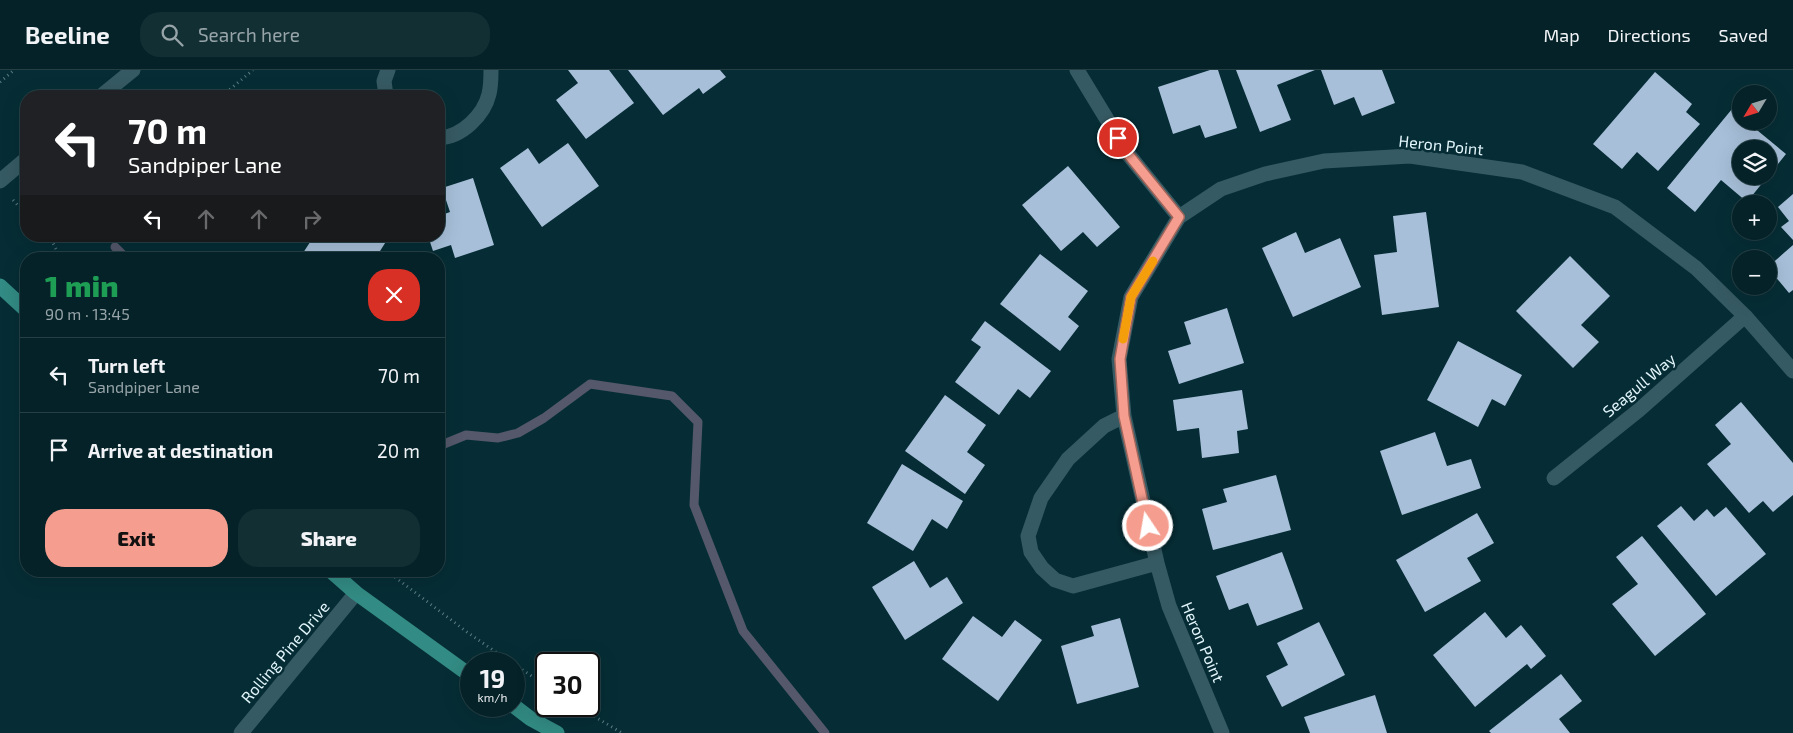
<!DOCTYPE html>
<meta charset="utf-8">
<style>
:root{--surface:#042228;--page:#122f34;--text:#f1f3f6;--muted:#97a4a8;--line:#253f45;--accent:#f59d8e}
body{margin:0;font-family:"Exo 2",sans-serif;background:var(--page);color:var(--text);height:100vh;display:flex;flex-direction:column;font-size:19px;white-space:nowrap}
*{box-sizing:border-box;margin:0}
p{font-size:16px;color:var(--muted)}
.icon{flex:none;width:28px;height:28px;fill:none;stroke:currentColor;stroke-width:2;stroke-linecap:round;stroke-linejoin:round}
.map{position:relative;flex:1;overflow:hidden}
.drawer{position:absolute;left:20px;top:182px;width:425px;height:325px;display:flex;flex-direction:column;background:var(--surface);border-radius:20px;box-shadow:0 5px 20px #0002,0 0 0 1px var(--line)}
.drawer>*{flex:none}
.hud{position:absolute;left:20px;top:20px;width:425px;height:152px;border-radius:20px;box-shadow:0 5px 20px #0002,0 0 0 1px var(--line);background:#202124;color:#fff;overflow:hidden}
.needle{width:32px;rotate:232deg}
.tools{position:absolute;left:1732px;top:15px;display:grid;gap:10px}
.tools a{display:grid;place-items:center;width:45px;height:45px;border-radius:50%;background:var(--surface);box-shadow:0 5px 20px #0002,0 0 0 1px var(--line);font-size:25px}
.speed{position:absolute;left:460px;top:582px;display:flex;gap:10px;font-size:25px;font-weight:700;text-align:center}
.speed>*{display:grid;place-content:center;width:65px;height:65px;border-radius:50%;background:var(--surface);box-shadow:0 5px 20px #0002,0 0 0 1px var(--line);line-height:1}
.speed small{font-size:12px;font-weight:400}
.speed .limit{border:2px solid #111;border-radius:8px;background:#fff;color:#111}
.pin{position:absolute;display:grid;place-items:center;width:42px;height:42px;color:#fff;margin:-21px;border:2px solid #fff;border-radius:50%;box-shadow:0 1px 5px #0007}
.me{position:absolute;width:55px;margin:-28px;rotate:348deg;stroke-linejoin:round;filter:drop-shadow(0 0 4px #0008)}
.turn{display:flex;align-items:center;gap:18px;height:105px;padding:0 25px;font-size:22px}
.turn .icon{width:65px;height:65px;stroke-width:2.5}
.turn b{display:block;font-size:35px;line-height:42px}
.lanes{display:flex;align-items:center;height:48px;padding:0 25px;background:#0003;justify-content:center;gap:25px;direction:ltr}
.lanes .off{opacity:.35}
.round{display:grid;place-items:center;flex:none;width:52px;height:52px;border-radius:20px;background:var(--page)}
.head{display:flex;align-items:center;justify-content:space-between;height:85px;padding:0 25px}
h1{font-size:30px;font-weight:800;line-height:38px;color:#1e9e55}
.action{display:flex;gap:10px;margin-top:auto;padding:10px 25px}
.action a{flex:1;height:58px;border-radius:20px;background:var(--accent);color:#111;font-size:20px;font-weight:800;line-height:58px;text-align:center}
.action a+a{background:var(--page);color:var(--text)}
ul{padding:0;list-style:none}
li{display:flex;align-items:center;gap:15px;height:75px;padding:0 25px;border-top:1px solid var(--line)}
li div{flex:1}
li b{display:block;font-size:19px}
li em{font-style:normal}
header{display:flex;align-items:center;gap:30px;box-sizing:border-box;height:70px;padding:0 25px;background:var(--surface);border-bottom:1px solid var(--line)}
header strong{font-size:24px}
nav{display:flex;gap:28px;margin-inline-start:auto;font-size:18px}
.search{width:350px;height:45px;background:var(--page);display:flex;align-items:center;gap:12px;box-sizing:border-box;padding:0 18px;border-radius:20px;color:var(--muted);font-size:19px}
.map>svg:first-child{display:block}
.lines{fill:none;stroke-linecap:round;stroke-linejoin:round}
.stream{stroke:#54586a;stroke-width:9}
.building{fill:#a7bfd9}
.path{stroke:#5e7d84;stroke-width:3;stroke-dasharray:1 4;stroke-linecap:butt}
.minor{stroke:#365a63;stroke-width:15}
.major{stroke:#328b84;stroke-width:15}
.route-casing{stroke:#9f665c;stroke-width:12}
.route{stroke:#f59d8e;stroke-width:9}
.slow{stroke:#f59e0b;stroke-width:9}
.labels{text-anchor:middle;stroke-width:5;stroke-linejoin:round;paint-order:stroke}
.street-label{font-size:16px;fill:#e2f5fb;stroke:#062d35}
</style>
<header>
<strong>Beeline</strong>
<div class="search"><svg class="icon" aria-label="search" viewBox="0 0 24 24"><circle cx="10" cy="10" r="6"/><path d="M15 15l6 6"/></svg>Search here</div>
<nav><a>Map</a><a>Directions</a><a>Saved</a></nav>
</header>
<div class="map">
<svg width="1793" height="663" viewBox="0 0 1793 663">
<rect width="100%" height="100%" fill="#062d35"/>
<g class="lines">
<!-- stream -->
<path class="stream" d="M115,177L127,189
M439,369L444,374L466,365L498,368L518,363L544,348L590,314L672,326L698,352L694,435L743,561L825,663"/>
</g>
<!-- building -->
<path class="building" d="M568,0H609L634,33L586,69L556,30L578,13Z
M628,0H720L726,7L703,24L699,18L663,45Z
M1210,0H1218L1237,58L1205,68L1200,55L1173,64L1158,17Z
M1236,0H1315L1277,15L1291,50L1260,62Z
M1321,0H1382L1395,33L1362,46L1354,27L1334,35Z
M1655,2L1692,34L1686,42L1700,54L1658,101L1637,82L1622,99L1593,74Z
M1732,39L1741,47V51H1746L1786,84L1769,105V79H1741V106H1768L1747,132L1721,110L1695,142L1667,118Z
M568,73L599,116L542,157L500,98L528,78L539,94Z
M1068,96L1120,157L1097,177L1083,162L1061,181L1022,135Z
M473,108L494,175L455,188L451,175L433,181L428,166H439V146L450,142L442,118Z
M1793,124V170L1781,157L1789,151L1778,137Z
M1426,142L1439,237L1382,245L1374,185L1397,182L1393,146Z
M1296,162L1305,183L1340,168L1361,217L1293,247L1262,178Z
M314,166H381L387,170L375,189H312L303,183Z
M1793,175V220L1789,223L1769,199V196Z
M1040,184L1088,221L1068,247L1079,256L1060,281L1000,234Z
M1570,186L1610,226L1581,255L1599,272L1573,298L1516,241Z
M1227,238L1244,293L1179,314L1168,281L1191,274L1184,252Z
M985,251L1051,301L1030,328L1018,319L999,345L955,312L981,277L971,270Z
M1458,271L1522,305L1505,336L1492,329L1478,357L1427,330Z
M1242,320L1248,359L1237,361L1239,383L1202,388L1199,358L1177,361L1173,330Z
M945,325L986,355L967,382L985,395L965,424L905,381Z
M1741,332L1793,393V425L1773,442L1763,431L1749,443L1707,394L1731,374L1715,355Z
M1435,362L1447,396L1471,389L1481,418L1402,445L1380,381Z
M902,394L963,431L947,459L932,449L913,481L867,453Z
M1276,405L1291,460L1213,480L1202,439L1227,432L1223,419Z
M1681,436L1694,451L1707,439L1714,447L1726,437L1766,484L1716,526L1657,456Z
M1477,443L1494,473L1467,488L1481,511L1425,542L1396,490Z
M1642,466L1706,544L1655,586L1612,534L1638,514L1616,487Z
M1282,482L1303,539L1257,556L1248,533L1229,540L1216,506Z
M914,491L930,518L947,507L963,533L905,570L872,517Z
M1485,542L1506,568L1521,555L1546,586L1531,599L1527,594L1475,637L1433,585Z
M973,546L1002,567L1015,550L1042,570L998,631L942,589Z
M1120,548L1139,617L1077,634L1061,576L1094,566L1091,556Z
M1319,552L1345,605L1282,637L1266,606L1288,595L1277,573Z
M1561,604L1582,631L1559,649L1570,663H1491L1489,661Z
M1375,625L1387,663H1310L1304,647Z"/>
<g class="lines">
<!-- path -->
<path class="path" d="M0,12L14,0
M222,26L253,0
M13,130L26,144
M57,166L52,171L61,189
M387,501L467,562L513,594
M514,594L546,616
M577,636L622,663"/>
<!-- minor -->
<path class="minor" d="M1077,0L1128,84L1179,147
M101,26L133,0
M386,26L384,11L388,0
M439,68C462,67 484,45 489,24C491,16 491,7 491,0
M0,111L26,89
M1124,346L1104,356L1068,389L1041,428L1028,466L1031,482L1042,498L1055,510L1073,516L1157,493
M1554,408L1639,340L1745,246
M241,663L356,523
M1222,663L1169,536L1157,493L1124,346L1119,289L1131,227L1179,147L1221,119L1265,104L1324,91L1410,86L1522,102L1615,137L1696,198L1745,246L1793,301"/>
<!-- major -->
<path class="major" d="M0,216L26,240
M331,501L356,523L471,606
M514,636L531,649L557,663"/>
</g>
<g class="lines">
<!-- route casing -->
<g class="route-casing">
<path id="route" d="M1118,68L1128,84L1179,147L1131,227L1120,289L1124,346L1148,456"/>
</g>
<!-- route -->
<use href="#route" class="route"/>
<!-- slow -->
<path class="slow" d="M1123,269L1131,227L1153,191"/>
</g>
<g class="labels">
<!-- street labels -->
<g class="street-label">
<text transform="translate(1441 75) rotate(6)" y="6">Heron Point</text>
<text transform="translate(1639 315) rotate(-40)" y="6">Seagull Way</text>
<text transform="translate(1203 572) rotate(67)" y="6">Heron Point</text>
<text transform="translate(285 582) rotate(-50)" y="6">Rolling Pine Drive</text>
</g>
</g>
</svg>
<div class="tools">
<a><svg class="needle" viewBox="-14 -14 28 28"><path d="M0-13l5 13h-10z" fill="#e53935"/><path d="M0 13l5-13h-10z" fill="#97a4a8"/></svg></a>
<a><svg class="icon" aria-label="layers" viewBox="0 0 24 24"><path d="M12 4l9 5-9 5-9-5zM3 14l9 5 9-5"/></svg></a>
<a>+</a>
<a>−</a>
</div>
<div class="speed"><div>19<small>km/h</small></div><div class="limit">30</div></div>
<div class="pin" style="left:1118px;top:68px;background:#d93025"><svg class="icon" aria-label="arrive" viewBox="0 0 24 24"><path d="M6 21V4h12l-3 4 3 4H6"/></svg></div>
<svg class="me" style="left:1148px;top:456px" viewBox="-20 -20 40 40"><circle r="17" fill="#f59d8e" stroke="#fff" stroke-width="3"/><path d="M0-11L8 9 0 5-8 9z" fill="#fff"/></svg>
<div class="hud">
<div class="turn"><svg class="icon" aria-label="left" viewBox="0 0 24 24"><path d="M17 20v-9H6M10 6l-5 5 5 5"/></svg><div><b>70 m</b>Sandpiper Lane</div></div>
<div class="lanes"><svg class="icon" aria-label="left" viewBox="0 0 24 24"><path d="M17 20v-9H6M10 6l-5 5 5 5"/></svg><svg class="icon off" aria-label="ahead" viewBox="0 0 24 24"><path d="M12 20V5M6 11l6-6 6 6"/></svg><svg class="icon off" aria-label="ahead" viewBox="0 0 24 24"><path d="M12 20V5M6 11l6-6 6 6"/></svg><svg class="icon off" aria-label="right" viewBox="0 0 24 24"><path d="M7 20v-9h11M14 6l5 5-5 5"/></svg></div>
</div>
<section class="drawer">
<div class="head"><div><h1>1 min</h1><p>90 m · 13:45</p></div><a class="round" style="background:#d93025;color:#fff"><svg class="icon" aria-label="close" viewBox="0 0 24 24"><path d="M6 6l12 12M18 6L6 18"/></svg></a></div>
<ul>
<li><svg class="icon" aria-label="left" viewBox="0 0 24 24"><path d="M17 20v-9H6M10 6l-5 5 5 5"/></svg><div><b>Turn left</b><p>Sandpiper Lane</p></div><em>70 m</em></li>
<li><svg class="icon" aria-label="arrive" viewBox="0 0 24 24"><path d="M6 21V4h12l-3 4 3 4H6"/></svg><div><b>Arrive at destination</b></div><em>20 m</em></li>
</ul>
<div class="action"><a>Exit</a><a>Share</a></div>
</section>
</div>
